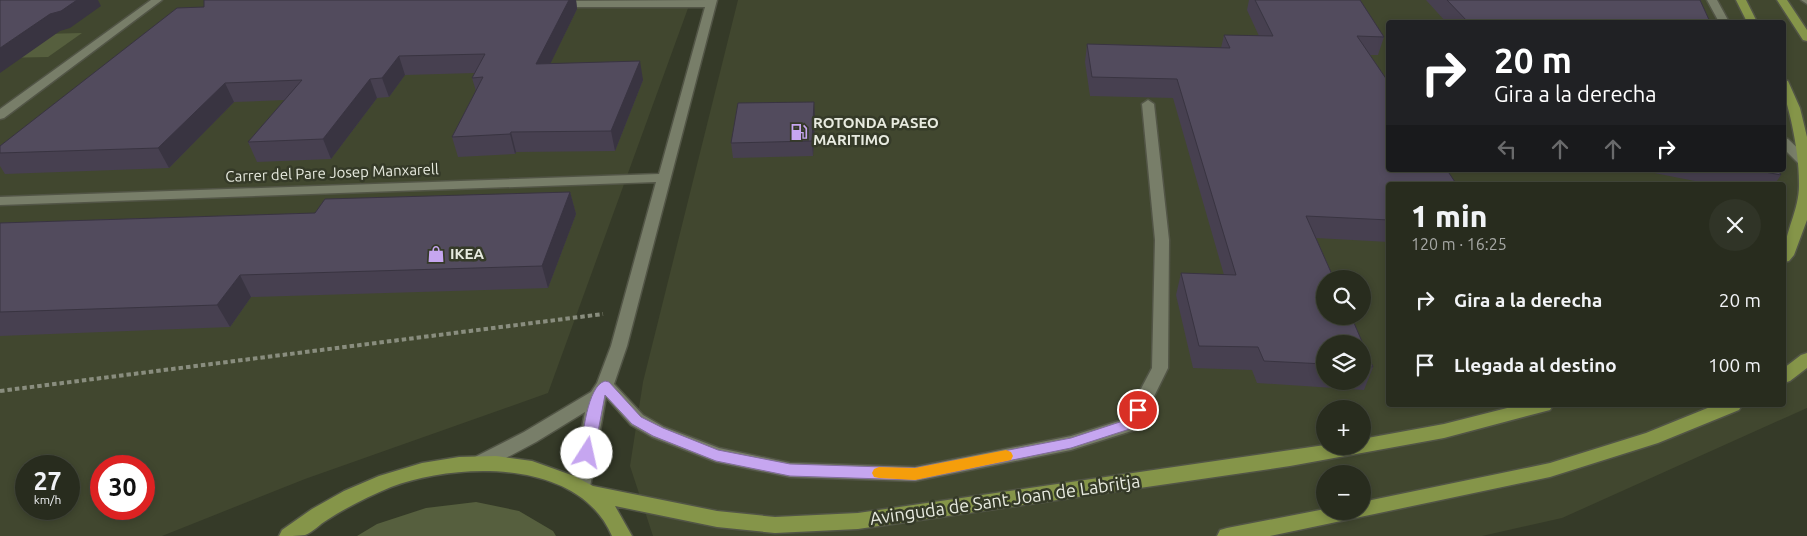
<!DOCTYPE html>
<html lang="es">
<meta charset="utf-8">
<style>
:root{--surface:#282c1e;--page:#303427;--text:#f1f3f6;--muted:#a5a7a4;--line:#44483c}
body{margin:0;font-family:Ubuntu,sans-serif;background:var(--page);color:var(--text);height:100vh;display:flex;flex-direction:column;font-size:19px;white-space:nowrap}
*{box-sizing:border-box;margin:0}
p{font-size:16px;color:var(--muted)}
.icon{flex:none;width:28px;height:28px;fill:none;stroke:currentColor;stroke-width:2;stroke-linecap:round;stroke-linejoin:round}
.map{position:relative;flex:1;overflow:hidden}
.side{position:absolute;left:1386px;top:182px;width:400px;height:225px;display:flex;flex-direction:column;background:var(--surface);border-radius:5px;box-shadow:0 2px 8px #0003,0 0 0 1px var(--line)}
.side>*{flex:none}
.top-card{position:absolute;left:1386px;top:20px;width:400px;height:152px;border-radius:5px;box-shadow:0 2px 8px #0003,0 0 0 1px var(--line);background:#202124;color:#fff;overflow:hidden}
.tools{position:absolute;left:1316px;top:270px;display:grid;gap:10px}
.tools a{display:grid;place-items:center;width:55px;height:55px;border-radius:50%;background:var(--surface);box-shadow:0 2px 8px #0003,0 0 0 1px var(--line);font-size:25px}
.speed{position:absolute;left:15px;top:455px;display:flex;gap:10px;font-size:25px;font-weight:700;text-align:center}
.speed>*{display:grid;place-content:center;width:65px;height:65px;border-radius:50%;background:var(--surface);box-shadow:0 2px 8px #0003,0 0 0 1px var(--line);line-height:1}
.speed small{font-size:12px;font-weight:400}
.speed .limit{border:8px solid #d22;background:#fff;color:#111}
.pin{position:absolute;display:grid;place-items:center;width:42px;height:42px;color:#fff;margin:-21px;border:2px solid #fff;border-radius:50%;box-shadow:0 1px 5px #0007}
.me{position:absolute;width:55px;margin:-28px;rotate:10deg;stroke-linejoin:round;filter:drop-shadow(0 0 4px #0008)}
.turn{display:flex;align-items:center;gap:18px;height:105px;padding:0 25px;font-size:22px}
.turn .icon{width:65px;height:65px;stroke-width:2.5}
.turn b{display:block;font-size:35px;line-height:42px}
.lanes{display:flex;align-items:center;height:48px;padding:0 25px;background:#0003;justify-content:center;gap:25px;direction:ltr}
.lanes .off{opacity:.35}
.round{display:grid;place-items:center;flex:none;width:52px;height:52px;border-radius:26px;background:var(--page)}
.summary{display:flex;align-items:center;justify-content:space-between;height:85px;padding:0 25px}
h1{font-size:30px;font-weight:800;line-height:38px}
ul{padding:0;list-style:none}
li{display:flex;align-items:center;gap:15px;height:65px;padding:0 25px}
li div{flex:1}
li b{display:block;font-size:19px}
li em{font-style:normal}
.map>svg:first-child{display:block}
.built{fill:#41472f;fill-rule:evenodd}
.green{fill:#565f3e}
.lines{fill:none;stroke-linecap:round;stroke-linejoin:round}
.minor-casing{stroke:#525546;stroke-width:3}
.major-casing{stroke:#525546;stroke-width:3}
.path{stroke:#898d7e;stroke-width:4;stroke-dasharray:4.5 3;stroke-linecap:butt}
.minor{fill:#787e69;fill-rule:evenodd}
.major{fill:#859549;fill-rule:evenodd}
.wall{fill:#474050;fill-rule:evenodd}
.shaded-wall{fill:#393441}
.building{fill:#524b5d;stroke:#393441}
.route{fill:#c6a6f0;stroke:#816c9c}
.slow{fill:#f59e0b}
.labels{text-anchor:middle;stroke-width:5;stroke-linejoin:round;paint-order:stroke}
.poi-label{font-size:15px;font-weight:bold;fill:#e7eadf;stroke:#353a28;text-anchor:start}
.street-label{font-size:15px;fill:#e7eadf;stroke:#353a28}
.near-street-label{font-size:18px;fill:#e7eadf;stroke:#353a28}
</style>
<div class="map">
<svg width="1807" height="536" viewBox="0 0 1807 536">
<rect width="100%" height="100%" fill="#353a28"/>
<!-- built -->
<path class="built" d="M0,0H691L548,393L305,479L162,536H0ZM26,466H69V509H26ZM101,466H144V509H101Z
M738,0H1807V408L1562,518L1482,536H653L630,466L643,382ZM1389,22H1784V170H1389ZM1389,185H1784V405H1389ZM1325,279H1362V316H1325ZM1325,344H1362V381H1325ZM1325,409H1362V446H1325ZM1325,474H1362V511H1325Z"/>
<!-- green -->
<path class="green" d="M82,33L48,57L0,58V35Z
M476,502L519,511L553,531L556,536H357L377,524L426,508Z"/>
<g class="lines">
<!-- minor casing -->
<g class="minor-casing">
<path id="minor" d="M151,0H162L4,118L0,119V109Z
M707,0H717L627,346L614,384L643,415L664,427L719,448L790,463L915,467L1071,436L1125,419L1152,368L1155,240L1142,104L1148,100L1154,104L1169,240L1168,368L1138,429L1071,450L915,481L790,477L716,462L652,437L631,425L606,397L590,487L587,492L580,495L573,492L570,487L585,412L536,442L489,467L482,469L475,467L473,462L475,457L524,432L591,392L597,383L611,346L656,182L0,205V197L659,174L705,7H557L552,4L557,1Z
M1707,0H1717L1729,22H1719Z
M1801,0H1807V4Z
M1784,138L1788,139L1807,157V167L1801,166L1784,149Z"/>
</g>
<!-- major casing -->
<g class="major-casing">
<path id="major" d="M1736,0H1746L1757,22H1747Z
M1777,0H1787L1807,30V41L1803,40Z
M1784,80L1788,81L1800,108L1807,137V220L1794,255L1789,261L1784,262C1782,235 1800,211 1799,183C1799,164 1796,144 1792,125C1789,109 1783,96 1784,80Z
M1807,353V368L1790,381L1784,383V368L1801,355Z
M1519,405H1553L1550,410L1444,438L1290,466L858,529L775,533L717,527L615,506L632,536H612C579,458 457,462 391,487C369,496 347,507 327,520C320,524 313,532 305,535C299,536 286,536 279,536L282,530L312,509L344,491L379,476L422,463L459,457L496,456L532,461L574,476L593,486L717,511L775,517L858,513L1325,445L1362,446V439L1444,424Z
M1715,405H1742L1739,410L1658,443L1550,477L1270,536H1217L1220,530L1227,528L1325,509V511H1362V502L1550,463L1646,433Z"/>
</g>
<!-- path -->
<path class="path" d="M0,391L603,314"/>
<!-- minor -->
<use href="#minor" class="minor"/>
<!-- major -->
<use href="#major" class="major"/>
</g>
<!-- wall -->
<path class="wall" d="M204,0H576L577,9L550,64L643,80L615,151L516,152L515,154L458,157L452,137L476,91L472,78L475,73L405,75L389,97L377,98L331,159L257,162L248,142L285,100L234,102L169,168L5,174L0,166V146L204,7Z
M1249,0H1360L1384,37L1378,55H1370L1389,185V242L1316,238L1373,367L1364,390L1257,383L1252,370L1193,368L1176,295L1181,273L1224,275L1173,98L1090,96L1085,62L1087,44L1221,48L1224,35L1259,36L1247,10ZM1325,344H1362V381H1325Z
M1426,0H1700L1710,22H1446Z
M815,117L813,156L733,158L731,143Z
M1639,170H1778L1781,175L1774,185H1715Z
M570,192L576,214L548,288L251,297L230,327L0,336V223L315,213Z"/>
<!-- shaded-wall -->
<path class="shaded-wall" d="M77,0H98L101,6L70,28L60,31L0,73V48L50,14Z
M569,0H576L577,9L541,83L536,64Z
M399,56L405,75L389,97L382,78Z
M640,61L643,80L615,151L611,131Z
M370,79L377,98L331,159L323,139Z
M225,83L234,102L169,168L158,148Z
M814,102L815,117L813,156L812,141Z
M511,132L516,152L515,154L510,134Z
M570,192L576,214L548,288L542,266Z
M240,275L251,297L230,327L217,305Z"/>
<!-- building -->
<path class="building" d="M0,0H77L61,11L50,14L0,48Z
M204,0H569L536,64L640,61L611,131L511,132L510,134L452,137L483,77L472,78L485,54L399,56L382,78L370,79L323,139L248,142L302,80L225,83L158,148L0,153V146L177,8L204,7Z
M1255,0H1360L1384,37L1357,36L1389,83V170H1447L1457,185H1389V220L1306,216L1334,279H1325V316H1351L1373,367L1362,366V344H1325V364L1264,361L1258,347L1199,346L1181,273L1236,275L1177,79L1092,77L1087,44L1230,48L1224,35L1273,36Z
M1447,0H1700L1710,22H1468Z
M814,102L812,141L731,143L738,103Z
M1754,170H1778L1781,175Z
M570,192L542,266L240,275L217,305L0,312V223L315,213L325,199Z"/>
<!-- route -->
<path class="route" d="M605,381L609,382L641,417L663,428L718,450L790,464L915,468L1071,438L1126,420L1134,406H1143L1145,410L1136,427L1071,448L915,480L790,476L716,461L653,436L632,424L605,395L594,453L592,457L587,458L582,457L580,453C583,436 587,386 605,381Z"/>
<!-- slow -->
<path class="slow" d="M1006,450L1011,452L1013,456L1011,460L915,480L879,478L874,477L872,473L874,469L879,467L915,468Z"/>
<!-- icons -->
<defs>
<g id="fuel-bare" transform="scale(1.35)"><path d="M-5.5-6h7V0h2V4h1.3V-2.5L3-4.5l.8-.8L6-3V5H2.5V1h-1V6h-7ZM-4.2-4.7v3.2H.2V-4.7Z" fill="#c6a6f0" stroke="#353a28" stroke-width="2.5" paint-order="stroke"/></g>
<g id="shop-bare" transform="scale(1.35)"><path d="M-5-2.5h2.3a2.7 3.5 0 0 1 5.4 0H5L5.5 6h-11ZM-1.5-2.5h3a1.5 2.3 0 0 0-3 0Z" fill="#c6a6f0" stroke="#353a28" stroke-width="2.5" paint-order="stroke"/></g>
</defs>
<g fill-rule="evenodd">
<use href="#fuel-bare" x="799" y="132"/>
<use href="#shop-bare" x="436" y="254"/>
</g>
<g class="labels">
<!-- poi labels -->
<g class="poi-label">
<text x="813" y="128">ROTONDA PASEO<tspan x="813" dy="17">MARITIMO</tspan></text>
<text x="450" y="259">IKEA</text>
</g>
<!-- street labels -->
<g class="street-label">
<text transform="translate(332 173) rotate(-2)" y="5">Carrer del Pare Josep Manxarell</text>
</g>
<!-- near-street labels -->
<g class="near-street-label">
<text transform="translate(1005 500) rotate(-8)" y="6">Avinguda de Sant Joan de Labritja</text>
</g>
</g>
</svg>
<div class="tools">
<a><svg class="icon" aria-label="search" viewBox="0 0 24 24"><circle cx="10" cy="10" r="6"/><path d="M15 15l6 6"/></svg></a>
<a><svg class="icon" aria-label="layers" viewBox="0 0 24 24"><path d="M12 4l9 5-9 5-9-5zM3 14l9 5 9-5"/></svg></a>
<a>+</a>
<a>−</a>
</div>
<div class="speed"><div>27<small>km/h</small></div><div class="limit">30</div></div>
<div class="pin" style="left:1138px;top:410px;background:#d93025"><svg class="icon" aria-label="arrive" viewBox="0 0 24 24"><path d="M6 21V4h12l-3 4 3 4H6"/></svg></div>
<svg class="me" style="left:587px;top:453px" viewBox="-20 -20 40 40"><circle r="19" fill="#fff"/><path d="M0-13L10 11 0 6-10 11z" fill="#c6a6f0"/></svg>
<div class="top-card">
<div class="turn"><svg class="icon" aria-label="right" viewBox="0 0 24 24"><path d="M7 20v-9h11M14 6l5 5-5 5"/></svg><div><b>20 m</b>Gira a la derecha</div></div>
<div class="lanes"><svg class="icon off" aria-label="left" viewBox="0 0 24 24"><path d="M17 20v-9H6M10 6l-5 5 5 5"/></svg><svg class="icon off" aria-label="ahead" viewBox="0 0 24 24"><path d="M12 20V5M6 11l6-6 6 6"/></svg><svg class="icon off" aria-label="ahead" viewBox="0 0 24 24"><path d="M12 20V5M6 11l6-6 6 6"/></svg><svg class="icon" aria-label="right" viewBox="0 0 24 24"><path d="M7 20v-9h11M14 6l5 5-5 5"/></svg></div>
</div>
<section class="side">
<div class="summary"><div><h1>1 min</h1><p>120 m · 16:25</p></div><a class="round"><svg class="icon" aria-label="close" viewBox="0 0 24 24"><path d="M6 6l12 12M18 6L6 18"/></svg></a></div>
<ul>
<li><svg class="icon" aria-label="right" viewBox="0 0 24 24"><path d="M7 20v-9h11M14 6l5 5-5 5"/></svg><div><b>Gira a la derecha</b></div><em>20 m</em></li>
<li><svg class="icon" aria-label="arrive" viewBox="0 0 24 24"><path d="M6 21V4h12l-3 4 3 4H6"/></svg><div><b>Llegada al destino</b></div><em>100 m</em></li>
</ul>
</section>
</div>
